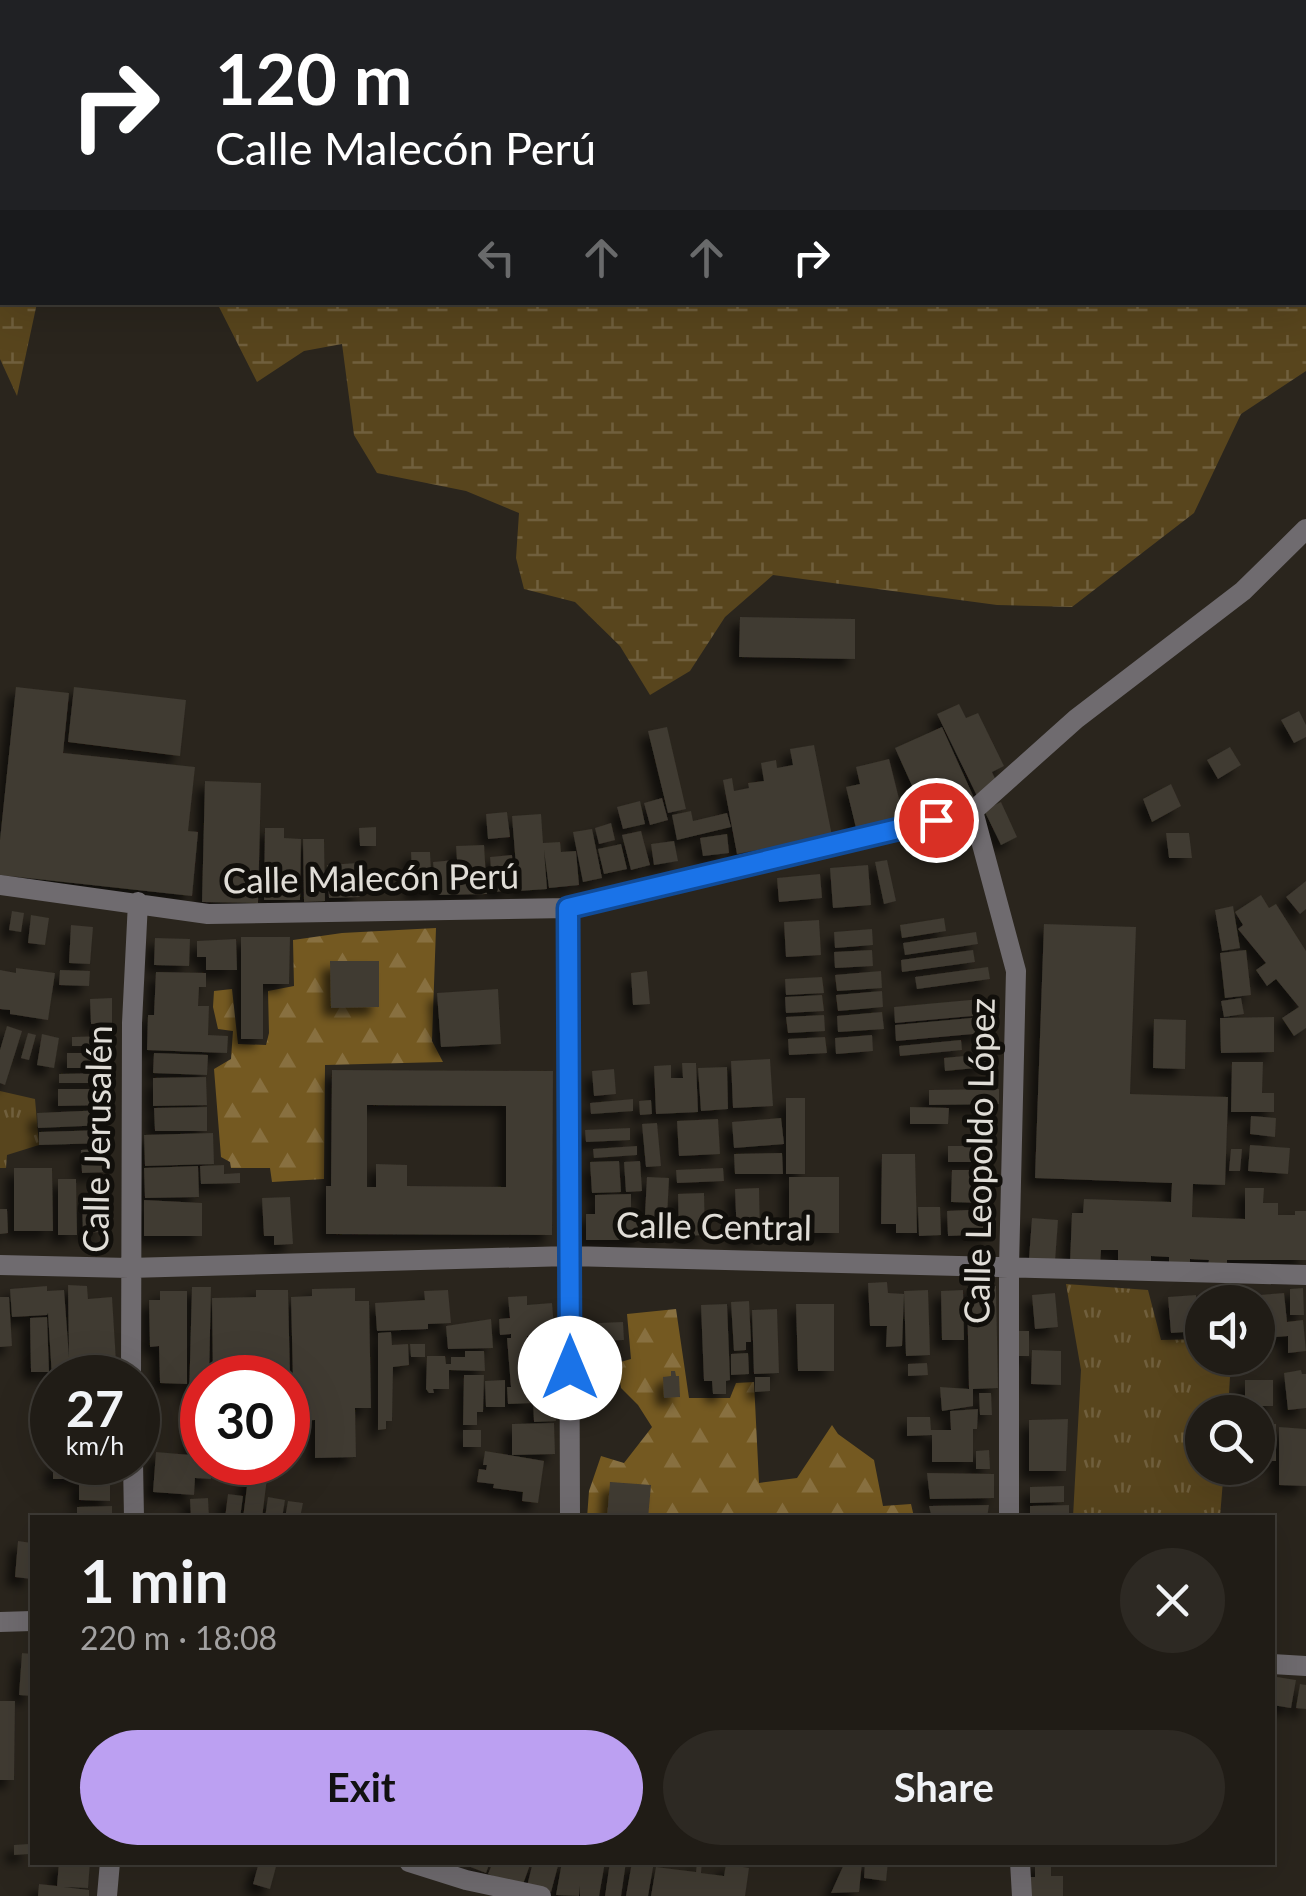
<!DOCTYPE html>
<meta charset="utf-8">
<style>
:root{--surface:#201c16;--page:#2d2923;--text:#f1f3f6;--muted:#a2a1a1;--line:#3d3a35;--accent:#bca0f2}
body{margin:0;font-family:Lato,sans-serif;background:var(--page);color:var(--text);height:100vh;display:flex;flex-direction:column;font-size:38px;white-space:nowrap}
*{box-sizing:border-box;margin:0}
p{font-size:32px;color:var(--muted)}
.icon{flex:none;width:55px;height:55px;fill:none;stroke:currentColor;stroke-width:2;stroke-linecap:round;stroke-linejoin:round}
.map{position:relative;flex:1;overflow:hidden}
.sheet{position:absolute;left:30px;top:1515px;width:1245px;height:350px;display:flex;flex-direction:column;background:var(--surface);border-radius:0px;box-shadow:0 10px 40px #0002,0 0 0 2px var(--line)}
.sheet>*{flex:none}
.guide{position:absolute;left:0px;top:0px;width:1308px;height:305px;box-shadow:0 10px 40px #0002,0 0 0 2px var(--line);background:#202124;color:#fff;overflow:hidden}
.buttons{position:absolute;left:1185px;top:1285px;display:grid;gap:20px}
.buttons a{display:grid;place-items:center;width:90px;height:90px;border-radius:50%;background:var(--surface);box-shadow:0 10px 40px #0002,0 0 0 2px var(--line);font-size:50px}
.speed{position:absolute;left:30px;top:1355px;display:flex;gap:20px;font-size:50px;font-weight:700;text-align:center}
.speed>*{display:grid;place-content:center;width:130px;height:130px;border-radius:50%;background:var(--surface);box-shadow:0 10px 40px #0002,0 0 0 2px var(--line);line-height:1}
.speed small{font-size:25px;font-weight:400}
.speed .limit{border:15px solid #d22;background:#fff;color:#111}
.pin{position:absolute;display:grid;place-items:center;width:85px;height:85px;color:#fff;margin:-42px;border:5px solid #fff;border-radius:50%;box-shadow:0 2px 10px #0007}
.me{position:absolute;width:110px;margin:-55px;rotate:0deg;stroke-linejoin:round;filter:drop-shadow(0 0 8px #0008)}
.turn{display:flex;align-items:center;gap:35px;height:210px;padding:0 50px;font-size:45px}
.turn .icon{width:130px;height:130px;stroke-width:2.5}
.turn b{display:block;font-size:70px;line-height:85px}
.lanes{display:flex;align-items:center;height:95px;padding:0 50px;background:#0003;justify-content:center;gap:50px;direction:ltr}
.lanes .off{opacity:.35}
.round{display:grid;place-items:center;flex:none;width:105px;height:105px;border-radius:52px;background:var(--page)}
.overview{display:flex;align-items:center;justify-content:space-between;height:170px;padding:0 50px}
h1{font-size:60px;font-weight:700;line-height:75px}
.button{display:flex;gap:20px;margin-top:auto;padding:20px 50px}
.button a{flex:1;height:115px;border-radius:60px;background:var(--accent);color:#111;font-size:40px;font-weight:700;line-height:115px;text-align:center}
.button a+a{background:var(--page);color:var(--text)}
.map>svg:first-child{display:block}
.grass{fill:url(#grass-tufts)}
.forest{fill:url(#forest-firs)}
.wetland{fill:url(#wetland-marsh)}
.building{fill:#3f3a31;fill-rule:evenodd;filter:url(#shadow)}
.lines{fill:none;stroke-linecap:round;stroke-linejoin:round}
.minor{stroke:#6f6b6f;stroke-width:20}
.route-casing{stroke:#114b97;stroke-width:25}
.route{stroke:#1a73e8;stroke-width:18}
.labels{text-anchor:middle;stroke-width:10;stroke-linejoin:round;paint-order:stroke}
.street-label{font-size:35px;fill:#e0ddd7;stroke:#110f0b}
</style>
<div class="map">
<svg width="1306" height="1896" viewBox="0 0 1306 1896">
<defs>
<pattern id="grass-tufts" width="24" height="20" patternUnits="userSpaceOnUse" patternTransform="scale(2.5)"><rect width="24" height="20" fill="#58451d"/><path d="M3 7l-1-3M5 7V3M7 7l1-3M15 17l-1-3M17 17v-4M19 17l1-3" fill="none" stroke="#705f3d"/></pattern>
<pattern id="forest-firs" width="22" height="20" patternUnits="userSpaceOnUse" patternTransform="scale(2.5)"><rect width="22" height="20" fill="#745921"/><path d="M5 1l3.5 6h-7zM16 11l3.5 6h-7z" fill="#887040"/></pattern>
<pattern id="wetland-marsh" width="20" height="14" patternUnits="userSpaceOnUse" patternTransform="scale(2.5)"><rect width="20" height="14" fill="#58451d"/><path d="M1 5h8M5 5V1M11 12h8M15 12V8" fill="none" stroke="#705f3d"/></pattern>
<filter id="shadow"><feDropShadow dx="-8" dy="8" stdDeviation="5" flood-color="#0009"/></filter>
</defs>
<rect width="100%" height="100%" fill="#2a251d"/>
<!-- grass -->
<path class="grass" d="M0,1091L35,1099L39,1145L7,1155L6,1168H0Z
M1066,1284L1148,1290L1161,1340L1202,1339V1358H1231L1228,1412H1202V1468H1224L1220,1517H1073L1081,1370Z"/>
<!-- forest -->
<path class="forest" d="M436,928L432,1041L443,1062L325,1065L324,1179L272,1182L270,1168H231L230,1162L221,1157L214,1069L231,1059L233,1031L218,1029L213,1007L214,991L232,989L238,1044L266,1045L269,1033L268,991L294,986L293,940L342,933Z
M676,1309L689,1398H730L736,1383L754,1382L759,1483L797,1478L832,1425L838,1434L874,1460L883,1506L911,1504L914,1517L587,1518L589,1491L601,1456L624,1463L652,1427L638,1405L621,1388L617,1363L631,1359L627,1314Z"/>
<!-- wetland -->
<path class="wetland" d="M0,0H1306V371L1241,414L1194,513L1072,607L997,605L773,575L725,617L690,671L650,695L620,646L575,602L524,589L516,558L519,513L466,491L377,473L354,435L342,344L304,351L257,382L217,303L1305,302V2H2V302L37,303L17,396L0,359Z"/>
<!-- building -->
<path class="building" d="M740,617L855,619V659L739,657Z
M16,687L69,693L63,753L195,767L188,831L198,832L192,896L0,875V840Z
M74,687L186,700L180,756L68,742Z
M959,704L966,718L978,713L1004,766L992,772L998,785L977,796L937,714Z
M1299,711L1306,725V737L1294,743L1281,720Z
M667,727L686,809L668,813L648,731Z
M942,727L975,800L928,821L895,748Z
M814,745L832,836L737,854L723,780L732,778L734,791L749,788L748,783L764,781L761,763L776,760L777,768L793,765L790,749Z
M1230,747L1241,765L1218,779L1207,760Z
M889,759L905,823L857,832L846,787L860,784L856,767Z
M205,781L261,783L258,903L202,902Z
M1171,784L1181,806L1152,822L1143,799Z
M662,798L668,820L650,825L644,803Z
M640,801L645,824L623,829L617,807Z
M1001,802L1017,837L1001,845L984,810Z
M691,811L693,821L727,813L731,827L677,840L672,815Z
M507,812L510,837L488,839L486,814Z
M541,814L543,843L560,842L561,852L576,851L579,885L549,888L544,850L547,889L518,891L512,816Z
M611,823L615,840L599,844L595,828Z
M376,827V846H360L359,828Z
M265,828H284V838L301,839L300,900H264Z
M592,829L602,878L583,882L573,832Z
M641,831L650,865L631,870L622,835Z
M1166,833H1189L1192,858H1169Z
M727,834L729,853L703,856L700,838Z
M303,839H324L325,901L304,902Z
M674,841L678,861L654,865L651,844Z
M621,844L627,869L604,874L598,849Z
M484,845L487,894L436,895L433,862L455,860L458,874L456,846Z
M411,852H430L432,892L413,893Z
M512,855L514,890L493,892L490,857Z
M887,860L896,901L884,904L875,862Z
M358,863L360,897L329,898L327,865Z
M868,865L871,905L833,908L830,868Z
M820,874L822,898L779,902L777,878Z
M1306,881V909L1300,914L1286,897Z
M1261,895L1269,908L1276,904L1306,951V1028L1294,1036L1282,1018L1299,1007L1276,979L1267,986L1256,970L1266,963L1238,929L1243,925L1235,912Z
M1233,906L1240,948L1222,951L1215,910Z
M12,911L24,913L21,932L9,930Z
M31,915L49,918L45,945L28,943Z
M944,918L946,931L902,938L900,925Z
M819,920L821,955L786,957L784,922Z
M1044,924L1136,927L1130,1094L1228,1097L1225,1185L1193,1184L1192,1217L1245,1219V1188H1264L1263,1203H1278V1215H1295V1211H1306V1260H1227V1265H1208L1209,1260L1190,1259V1265L1169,1264V1257L1151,1256V1265L1118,1264V1250H1101L1100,1265L1070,1263L1072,1213H1083L1084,1199L1171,1202L1172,1183L1035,1178Z
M71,925L93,927L90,964L69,963Z
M872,929L873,945L835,948L834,932Z
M976,932L978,944L905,955L903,943Z
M241,937H290L289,984H263V1039H241Z
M155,938L190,939L189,966L154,965Z
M236,939L237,970H206V957H197V941Z
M872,950L873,966L835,968L834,952Z
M973,950L975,962L902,972L901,960Z
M1246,950L1251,995L1225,998L1220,953Z
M330,961H379V1007L331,1008Z
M988,967L990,979L917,989L915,977Z
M16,968L55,973L48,1020L10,1014V1010L0,1009V970L16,973Z
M60,970L90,971L89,986L59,985Z
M647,971L650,1004L633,1005L631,973Z
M881,971L882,988L837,991L835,975Z
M156,972L206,973V987H199L198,1006H209L208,1035L228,1036L227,1053L147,1050L148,1015H154Z
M822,977L824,993L786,995L785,979Z
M498,989L501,1044L441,1047L437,993Z
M882,991L883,1007L838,1011L836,995Z
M822,995L824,1011L786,1013L785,997Z
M112,998V1023L91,1024L90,999Z
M1241,998L1244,1014L1224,1017L1221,1001Z
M981,999L983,1015L895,1023L894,1007Z
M882,1012L884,1029L838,1032L837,1016Z
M824,1015L825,1031L788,1033L786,1017Z
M982,1017L984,1033L896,1041L895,1025Z
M1274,1017V1052L1221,1053L1220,1018Z
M1154,1019L1186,1020L1185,1069L1153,1068Z
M7,1026L22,1031L5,1085L0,1083V1050Z
M28,1033L36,1035L29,1060L21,1058Z
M42,1034L59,1038L54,1068L37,1065Z
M872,1035L873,1051L836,1054L835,1038Z
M111,1036V1046H72V1037Z
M825,1037L827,1053L789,1055L788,1039Z
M961,1040L962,1050L900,1056L899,1046Z
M67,1053H109V1068H67Z
M154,1053L208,1055L207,1075L153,1073Z
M985,1054L986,1067L945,1071L944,1058Z
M770,1059L773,1106L733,1108L731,1061Z
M1232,1062H1263L1262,1093H1274V1112H1231Z
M682,1063H696L698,1112L656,1114L654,1066L671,1065V1078H683Z
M727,1067L728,1109L701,1111L698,1068Z
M614,1069L616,1094L594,1096L592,1071Z
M332,1070L553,1071L552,1235L326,1234V1186H331ZM367,1105L506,1106V1187L407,1186V1165L376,1164V1187H367Z
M107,1073V1083H59V1074Z
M206,1077L207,1105L153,1106V1078Z
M58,1089H106V1105L58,1106Z
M999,1089V1104L929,1105V1090Z
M786,1098H805V1174H786Z
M633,1099V1111L591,1114L590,1103Z
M651,1100L652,1114L640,1115L639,1101Z
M207,1107V1131H155L154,1108Z
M910,1107L949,1108L948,1124H910Z
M105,1110L106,1125L38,1128L37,1113Z
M1251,1116L1276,1118L1275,1137L1250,1134Z
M781,1118L784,1144L734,1148L732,1122Z
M718,1119L720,1154L679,1156L677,1121Z
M657,1123L661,1166L646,1167L642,1124Z
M630,1128V1140L586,1142L585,1130Z
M105,1130L106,1143L39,1145V1132Z
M213,1133L214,1164L145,1166L144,1135Z
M1250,1145L1290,1148L1288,1174L1248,1171Z
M637,1146V1155L594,1158L593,1149Z
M948,1146H987V1162H948Z
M107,1148L108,1172L82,1173L81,1150Z
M1231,1149H1242L1240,1171H1229Z
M782,1153L783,1174H735L734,1154Z
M882,1154H915L917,1233H896V1224H881Z
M619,1161L621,1192L592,1193L590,1162Z
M640,1161L642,1191L626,1192L624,1162Z
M224,1165V1174L240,1173V1183L201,1184L200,1166Z
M198,1166L199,1197L145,1198L144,1168Z
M14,1168H52L53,1231H14Z
M723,1168L724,1181L677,1183L676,1170Z
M952,1170H986V1203L951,1202Z
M647,1177L669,1178L666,1235L644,1234Z
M789,1177H839V1233H789Z
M58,1179H76L77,1235H58Z
M759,1188L760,1237L737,1238L735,1189Z
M704,1193L705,1235L679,1236L678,1194Z
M631,1194V1215H641V1240H586V1214H595V1195Z
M290,1197L293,1244L274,1245V1236H264L262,1198Z
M82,1198H99L100,1232L83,1233Z
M144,1200L202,1203V1236H144Z
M918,1207H940L941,1235L919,1236Z
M0,1209H7L8,1233L0,1234Z
M990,1209L991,1234L948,1236L947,1211Z
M1032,1218L1058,1220L1055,1261L1029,1259Z
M887,1282L888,1293L904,1294L902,1346L886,1347L887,1326H870L868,1283Z
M68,1285L87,1286L88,1299L112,1297L117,1378H52L48,1313L47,1315L12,1317L10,1289L47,1286V1291L64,1290L69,1357Z
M996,1286L998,1388L973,1389V1406L942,1411L940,1387L969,1389L967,1287Z
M192,1287H211L209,1378H202V1400L189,1399Z
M355,1288V1301H369L371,1408H355L356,1457L315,1458V1420L294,1421L291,1297L312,1296V1289Z
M1303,1288L1304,1315H1290V1289Z
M256,1290H288L290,1378H259V1371H256V1378H213L212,1298L256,1297Z
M448,1290L451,1323L428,1324V1329L377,1331L375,1303L425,1300L424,1291Z
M928,1290L930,1355L906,1356L904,1291Z
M963,1290L964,1340H942L941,1291Z
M160,1291H187V1384L160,1383L159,1346L150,1347L149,1300H160Z
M1055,1293L1058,1327L1035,1329L1032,1295Z
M1284,1293L1287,1322L1303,1320L1306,1351L1288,1353V1336L1264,1338L1260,1295Z
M1257,1294V1302H1235L1234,1295Z
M1196,1295L1199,1331L1171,1333L1168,1297Z
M1204,1295H1226L1227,1302H1204Z
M527,1296V1305L552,1303L555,1340L531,1342L530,1336H527L528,1344L550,1342L551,1356L529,1357L532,1403L508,1404L507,1387H511L507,1338H511V1334L500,1335L499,1319L510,1318L508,1297Z
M0,1297H9L12,1346L0,1347Z
M749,1301L751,1342H746V1350L734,1351L731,1302Z
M727,1304L730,1380L726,1381V1394H713L712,1381H704L701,1305Z
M796,1304H834V1371H798Z
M777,1309L779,1373L754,1374L752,1310Z
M47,1317L49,1372H31L30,1318Z
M491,1319L493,1348L448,1349L446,1326Z
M623,1322L624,1340L599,1341L598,1323Z
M1014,1331H1029V1356H1014Z
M391,1332L392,1345L408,1344L409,1365L393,1367L392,1421H386V1429L378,1430V1333Z
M410,1344H425V1357H411Z
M1032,1350L1061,1351V1385L1031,1384Z
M465,1351H484L485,1371L449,1370V1389H433L434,1393H429L426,1389L427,1356H445L446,1364H451V1357H465Z
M748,1353L749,1374L731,1375V1354Z
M927,1363L928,1375L908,1376V1364Z
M1301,1370L1302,1374H1306V1408L1288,1410L1284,1373Z
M671,1371H675L676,1376H679L680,1397L664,1398L663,1377L671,1376Z
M464,1375H484L483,1412H477V1425H463Z
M755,1377H770V1391L755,1392Z
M505,1380V1407H486L485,1381Z
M1245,1380H1273V1406H1245Z
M979,1393H991L992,1415H980Z
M554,1398L556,1421L534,1422L533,1399Z
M978,1409L977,1429H973V1462H932V1435L907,1436V1417H930L931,1430H951L950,1411Z
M191,1410H202V1452H190Z
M1068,1419L1066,1471H1029V1420Z
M554,1423L555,1454L512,1455V1424Z
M1258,1424H1276V1461H1258Z
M1279,1427L1306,1429V1486L1279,1485Z
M463,1430H481V1447H463Z
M989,1450L990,1469H976V1451Z
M485,1451L544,1461L538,1503L522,1501L523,1492L493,1488L494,1484L477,1482L479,1469L486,1470L487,1465H483Z
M156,1452L202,1456V1462H212L211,1479L195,1478L194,1495L153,1492Z
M53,1462H113V1479H53Z
M250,1462H269L262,1518H243Z
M927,1473L994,1474V1498L930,1499Z
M79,1481L110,1482V1501L79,1500Z
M610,1482L651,1485L648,1518H607Z
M1064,1486V1502L1030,1503V1487Z
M228,1494L243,1496L240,1518H225Z
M268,1497L285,1500L282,1518H265Z
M208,1498L209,1518H191L190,1499Z
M288,1501L303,1503L300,1518H285Z
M989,1505L987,1518H932L929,1506Z
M1069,1505V1518H1030V1506Z
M112,1506V1518H77V1507Z
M18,1541L32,1543V1579L15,1577Z
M22,1653L32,1654V1696L19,1695Z
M1277,1677L1296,1680L1291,1708L1272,1705Z
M1300,1684L1306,1685V1709L1296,1708Z
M0,1701H15L14,1780H0Z
M28,1844L29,1854L14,1855V1845Z
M59,1862H90L88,1888L64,1887L89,1890V1896H38L39,1884L57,1886Z
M259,1862L277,1863L270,1889L253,1884Z
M470,1862H490L486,1873L468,1866Z
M493,1862H531L522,1887L488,1874Z
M533,1862H559L551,1892L527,1886Z
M562,1862H605L599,1896H580V1886L579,1896L556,1895Z
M610,1862H626L621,1896H605Z
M632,1862H654L648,1896H626Z
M697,1862H702L701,1873L724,1876L726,1864L749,1868L745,1896H651L656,1867L696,1872Z
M845,1862H862L859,1892L831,1893Z
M865,1862H888L886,1881L864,1878Z
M1035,1862H1051V1876H1063V1896H1031L1030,1877H1035Z"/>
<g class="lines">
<!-- minor -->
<path class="minor" d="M973,811L1016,971L1009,1267V1518
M0,885L208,914L568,908L973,811L1076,719L1243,591L1306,529
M568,908L570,1518
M0,1265L129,1268L569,1256L1306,1275
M131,1378L132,1023L138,902
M133,1462L134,1518
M0,1622L32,1621
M1272,1664L1306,1666
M409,1862L466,1880L541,1896
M1020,1862L1022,1896
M107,1896L110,1862"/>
</g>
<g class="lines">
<!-- route casing -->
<g class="route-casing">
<path id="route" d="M570,1368L568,908L936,820"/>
</g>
<!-- route -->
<use href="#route" class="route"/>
</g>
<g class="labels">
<!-- street labels -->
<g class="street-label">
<text transform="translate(371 879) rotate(-1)" y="12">Calle Malecón Perú</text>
<text transform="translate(98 1139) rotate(-89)" y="12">Calle Jerusalén</text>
<text transform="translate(980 1161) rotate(-89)" y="12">Calle Leopoldo López</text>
<text transform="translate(714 1227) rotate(1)" y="12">Calle Central</text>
</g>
</g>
</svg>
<div class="buttons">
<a><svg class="icon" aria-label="sound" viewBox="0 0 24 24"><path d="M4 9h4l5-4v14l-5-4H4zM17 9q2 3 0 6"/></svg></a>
<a><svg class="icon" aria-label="search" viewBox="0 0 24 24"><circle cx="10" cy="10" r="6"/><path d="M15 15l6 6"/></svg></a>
</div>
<div class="speed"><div>27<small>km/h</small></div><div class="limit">30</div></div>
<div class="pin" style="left:936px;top:820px;background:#d93025"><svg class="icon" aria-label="arrive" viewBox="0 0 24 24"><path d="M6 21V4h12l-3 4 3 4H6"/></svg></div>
<svg class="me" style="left:570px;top:1368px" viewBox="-20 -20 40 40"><circle r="19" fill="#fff"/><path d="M0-13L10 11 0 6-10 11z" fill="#1a73e8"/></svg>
<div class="guide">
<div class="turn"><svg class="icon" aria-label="right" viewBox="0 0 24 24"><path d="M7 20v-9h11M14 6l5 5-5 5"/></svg><div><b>120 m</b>Calle Malecón Perú</div></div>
<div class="lanes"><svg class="icon off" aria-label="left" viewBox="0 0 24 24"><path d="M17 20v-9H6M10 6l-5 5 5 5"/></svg><svg class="icon off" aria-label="ahead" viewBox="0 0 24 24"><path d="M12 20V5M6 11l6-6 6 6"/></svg><svg class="icon off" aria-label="ahead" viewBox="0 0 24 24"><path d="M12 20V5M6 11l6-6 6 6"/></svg><svg class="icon" aria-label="right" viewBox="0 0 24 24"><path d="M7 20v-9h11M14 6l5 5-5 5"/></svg></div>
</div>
<section class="sheet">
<div class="overview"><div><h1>1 min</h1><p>220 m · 18:08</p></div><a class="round"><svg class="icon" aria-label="close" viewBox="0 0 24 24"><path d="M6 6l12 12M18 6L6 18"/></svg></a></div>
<div class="button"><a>Exit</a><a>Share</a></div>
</section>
</div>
